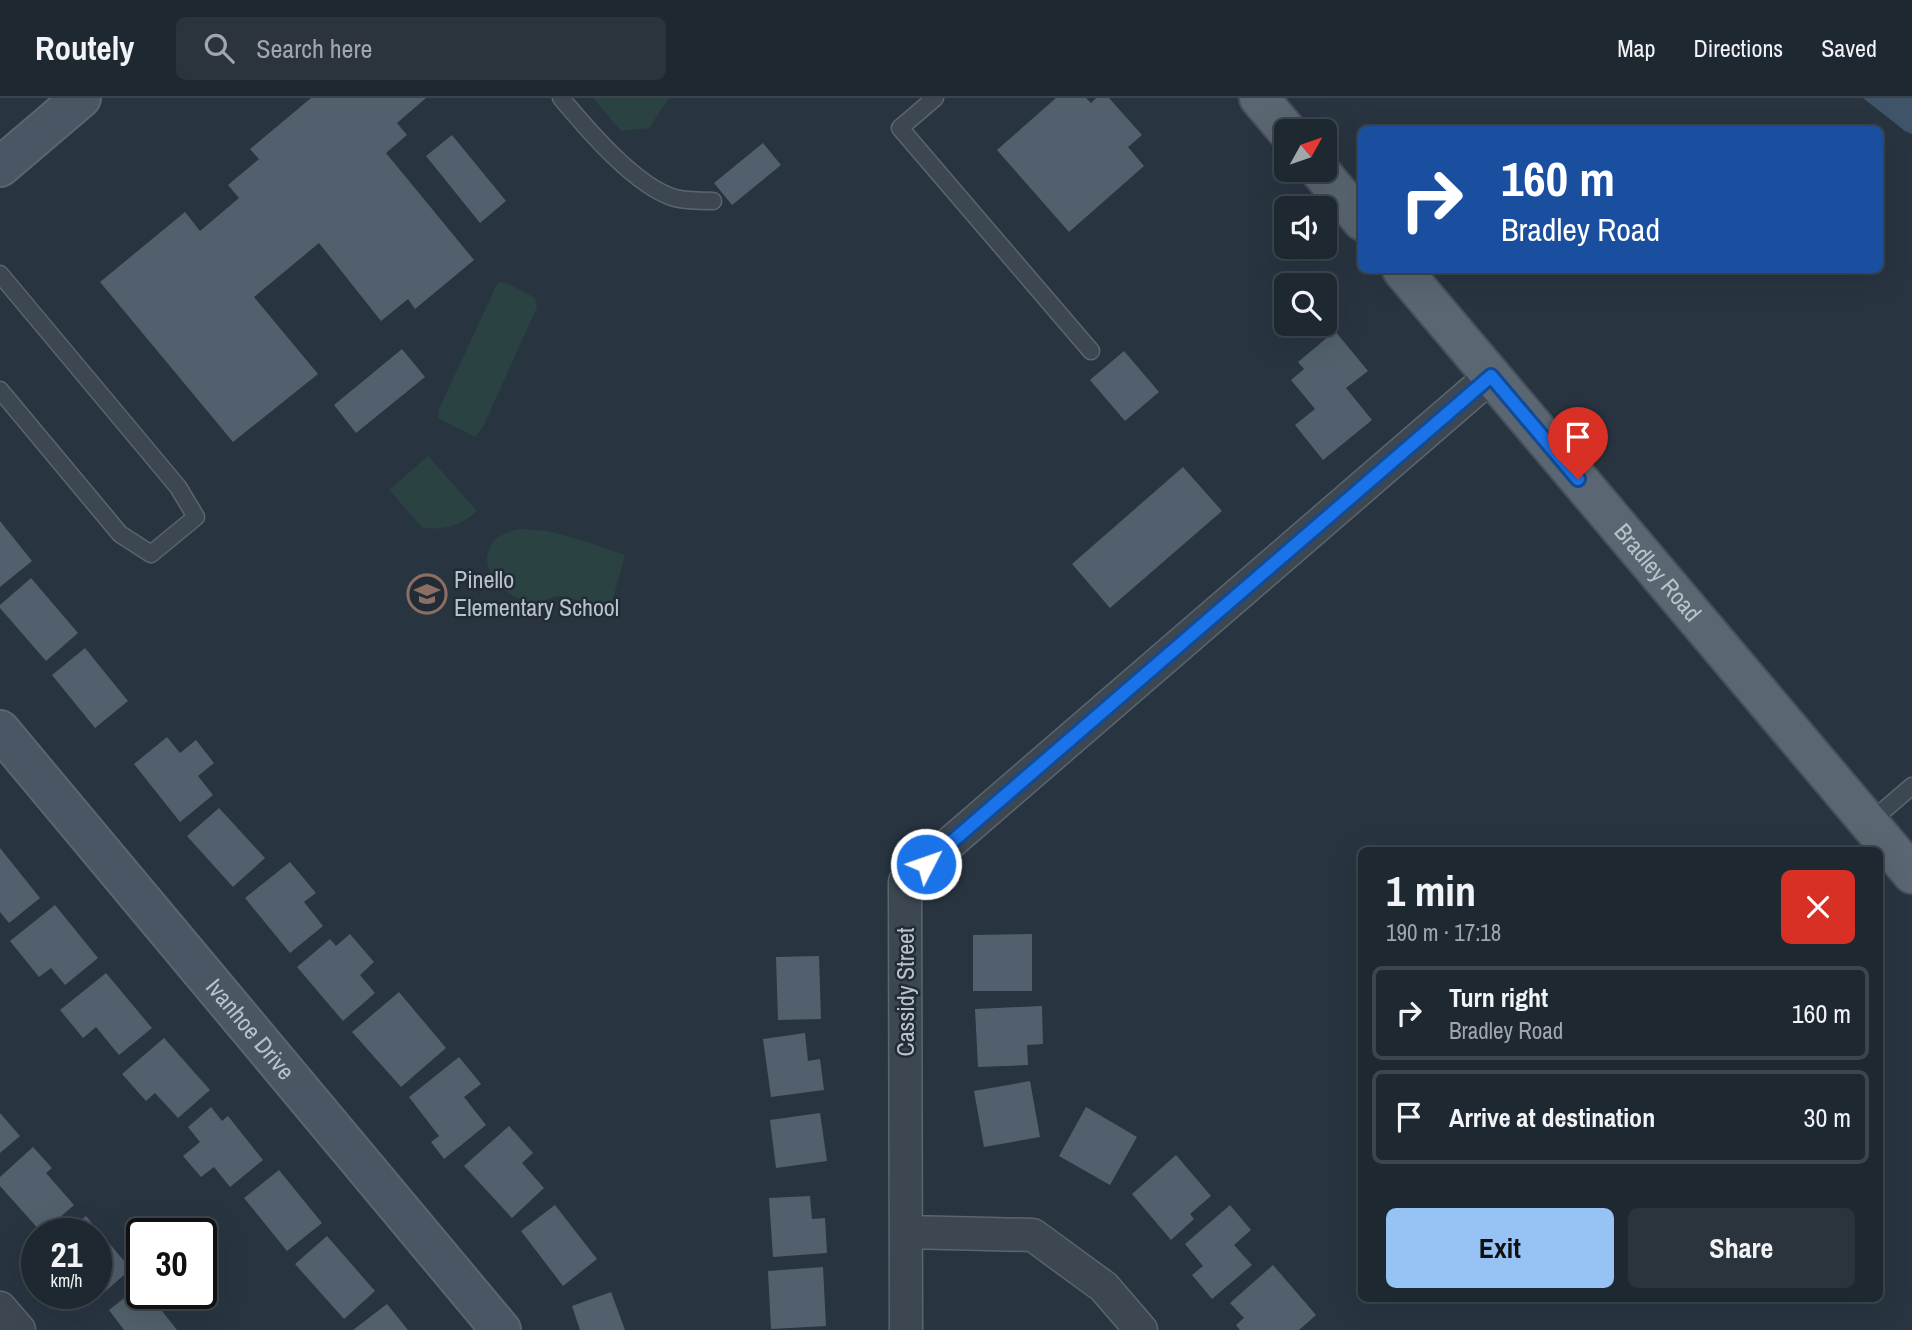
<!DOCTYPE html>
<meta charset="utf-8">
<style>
:root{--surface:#1e2831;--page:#2b343d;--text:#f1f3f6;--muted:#a1a6ab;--line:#3c444d;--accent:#96c3f4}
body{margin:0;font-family:"Archivo Narrow",sans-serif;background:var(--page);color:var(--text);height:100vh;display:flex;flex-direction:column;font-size:26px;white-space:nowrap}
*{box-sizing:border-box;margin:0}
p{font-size:23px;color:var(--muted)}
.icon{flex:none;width:38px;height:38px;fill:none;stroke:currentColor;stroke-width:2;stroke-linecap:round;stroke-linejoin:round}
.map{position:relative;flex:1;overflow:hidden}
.sheet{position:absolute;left:1358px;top:749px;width:525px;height:455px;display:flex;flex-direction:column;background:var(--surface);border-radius:10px;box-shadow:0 7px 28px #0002,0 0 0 2px var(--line)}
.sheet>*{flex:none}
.top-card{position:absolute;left:1358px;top:28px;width:525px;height:147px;border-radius:10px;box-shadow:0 7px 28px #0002,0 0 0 2px var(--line);background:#1a4fa0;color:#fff;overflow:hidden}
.needle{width:46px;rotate:50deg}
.controls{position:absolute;left:1274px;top:21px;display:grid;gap:14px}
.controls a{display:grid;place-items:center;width:63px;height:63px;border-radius:10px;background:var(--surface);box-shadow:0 7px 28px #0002,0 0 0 2px var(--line);font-size:35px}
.speed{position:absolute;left:21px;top:1120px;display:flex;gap:14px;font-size:35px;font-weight:700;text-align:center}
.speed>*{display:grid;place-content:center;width:91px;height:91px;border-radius:50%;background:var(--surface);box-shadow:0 7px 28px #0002,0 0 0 2px var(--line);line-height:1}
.speed small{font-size:18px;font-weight:400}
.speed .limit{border:4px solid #111;border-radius:10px;background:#fff;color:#111}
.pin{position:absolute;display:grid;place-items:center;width:60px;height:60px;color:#fff;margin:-72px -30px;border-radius:50% 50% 50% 0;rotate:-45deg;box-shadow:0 0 7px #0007}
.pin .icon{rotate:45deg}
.me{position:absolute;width:77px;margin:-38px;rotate:49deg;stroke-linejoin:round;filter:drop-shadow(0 0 5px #0008)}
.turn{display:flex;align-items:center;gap:24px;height:147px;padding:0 28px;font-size:32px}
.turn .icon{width:91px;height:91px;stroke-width:2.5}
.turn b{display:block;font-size:49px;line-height:60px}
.round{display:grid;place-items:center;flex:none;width:74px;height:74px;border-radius:10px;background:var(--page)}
.head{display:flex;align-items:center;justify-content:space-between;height:119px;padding:0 28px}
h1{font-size:42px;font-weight:700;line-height:52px}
.button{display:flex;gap:14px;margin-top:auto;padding:14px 28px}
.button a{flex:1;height:80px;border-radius:10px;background:var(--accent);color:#111;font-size:28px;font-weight:700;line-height:80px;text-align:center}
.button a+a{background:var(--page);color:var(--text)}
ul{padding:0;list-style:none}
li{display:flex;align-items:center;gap:21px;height:94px;margin:0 14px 10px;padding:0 14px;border:4px solid var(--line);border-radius:10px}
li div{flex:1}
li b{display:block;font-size:26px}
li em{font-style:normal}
header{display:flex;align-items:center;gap:42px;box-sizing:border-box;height:98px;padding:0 35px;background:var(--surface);border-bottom:2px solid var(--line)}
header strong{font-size:33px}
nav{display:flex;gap:38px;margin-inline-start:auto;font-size:24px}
.search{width:490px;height:63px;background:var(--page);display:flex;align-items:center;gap:18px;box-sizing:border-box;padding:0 24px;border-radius:10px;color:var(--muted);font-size:26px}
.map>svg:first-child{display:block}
.green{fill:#2a4242}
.water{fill:#3f5469}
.building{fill:#51606c}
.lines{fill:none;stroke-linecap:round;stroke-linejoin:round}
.lane-casing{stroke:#5a656f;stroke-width:19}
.street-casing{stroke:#5a656f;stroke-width:35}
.secondary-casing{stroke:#5a656f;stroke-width:42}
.primary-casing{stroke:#46505b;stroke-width:42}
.lane{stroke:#3c4751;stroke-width:16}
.street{stroke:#3c4751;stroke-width:32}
.secondary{stroke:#4a5664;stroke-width:38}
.primary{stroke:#5a6671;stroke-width:38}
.route-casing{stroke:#114b97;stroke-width:18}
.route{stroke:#1a73e8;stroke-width:12}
.labels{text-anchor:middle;stroke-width:5;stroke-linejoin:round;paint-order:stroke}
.street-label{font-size:24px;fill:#b9c2cb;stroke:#212c37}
.poi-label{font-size:24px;fill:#b9c2cb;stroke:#212c37;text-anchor:start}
</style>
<header>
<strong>Routely</strong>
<div class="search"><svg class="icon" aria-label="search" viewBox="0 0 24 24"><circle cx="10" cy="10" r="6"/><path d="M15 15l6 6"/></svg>Search here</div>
<nav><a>Map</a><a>Directions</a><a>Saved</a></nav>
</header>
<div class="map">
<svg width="1912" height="1232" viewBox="0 0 1912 1232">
<rect width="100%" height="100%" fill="#283541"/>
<!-- green -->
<path class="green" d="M593,0H669L649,30L621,33Z
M498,184L507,185L535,200L537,209L482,331L475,339L438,320L439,311Z
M428,358L477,413C460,428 446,432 423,430L389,392Z
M519,431C555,430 591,446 625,457L612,505L607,513C595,509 572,498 560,498C553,497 546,503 539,504C512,506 475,476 491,447C497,437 508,434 519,431Z"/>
<!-- water -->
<path class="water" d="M1863,0H1912V36L1905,33Z"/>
<!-- building -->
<path class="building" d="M311,0H426L397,25L407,37L386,55L474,162L415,211L408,201L381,223L319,145L254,199L318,276L233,344L100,184L185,114L200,133L239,100L228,87L259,61L250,51Z
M1056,0H1086L1091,5L1096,0H1109L1142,37L1128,49L1144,68L1069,134L997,52Z
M452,37L506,103L480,125L426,58Z
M763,45L781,67L732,107L714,85Z
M1335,233L1368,273L1346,290L1372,322L1323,362L1295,327L1315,311L1291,282L1304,271L1298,264Z
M402,251L425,279L356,335L334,307Z
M1124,253L1159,294L1125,323L1090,282Z
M1183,369L1222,413L1110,510L1072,466Z
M0,423L32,463L0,489Z
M31,480L78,535L46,563L0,510V507Z
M85,550L128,603L95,630L52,577Z
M167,639L180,655L196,642L214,665L198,678L213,697L180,724L134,666Z
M219,710L265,760L233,789L187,738Z
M0,750L40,800L9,825L0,814Z
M290,764L316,795L304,804L323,828L290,855L245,800Z
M55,807L98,860L65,887L51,870L39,879L10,843Z
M350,836L374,864L360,877L375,895L343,923L297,869L330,841L336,848Z
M1032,836V893H973V837Z
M819,858L821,921L778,922L776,859Z
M106,875L152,930L119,957L96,929L83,940L60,912Z
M399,894L446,950L401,989L352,934Z
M1042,908L1043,946L1027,947L1028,967L978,969L975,911Z
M805,935L808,963L820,961L824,992L771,999L763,941Z
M164,940L210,992L178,1020L155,995L146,1003L122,976Z
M459,959L481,986L464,999L486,1027L444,1061L431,1044L439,1038L409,999Z
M1030,983L1040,1039L984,1049L974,993Z
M211,1009L222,1023L228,1018L263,1062L230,1089L214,1069L201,1079L183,1058L200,1044L188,1029Z
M1086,1009L1137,1039L1110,1087L1059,1058Z
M0,1015L20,1038L0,1055Z
M820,1015L827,1063L776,1070L770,1022Z
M509,1028L533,1055L522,1065L544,1090L512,1120L464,1068Z
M33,1049L52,1070L46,1075L74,1107L42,1135L0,1088V1079Z
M1176,1057L1211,1098L1190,1116L1194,1121L1171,1142L1132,1096Z
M279,1072L322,1125L287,1153L244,1100Z
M810,1098L812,1121L825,1120L827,1155L773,1159L769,1100Z
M555,1107L597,1161L563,1188L521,1133Z
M1230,1107L1251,1132L1234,1147L1252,1167L1212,1201L1192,1177L1203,1168L1185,1146Z
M86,1118L131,1171L100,1198L96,1194V1136H65Z
M327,1138L375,1193L344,1221L295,1166Z
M1273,1167L1316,1217L1299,1232H1240L1236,1227L1244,1220L1230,1205Z
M823,1169L826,1228L771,1231L768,1173Z
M142,1186V1195H148L177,1232H124L109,1212Z
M611,1194L625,1232H580L572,1208Z
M387,1206L408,1232H353Z"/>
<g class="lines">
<!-- lane casing -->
<g class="lane-casing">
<path id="lane" d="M561,0C587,31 636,89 675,100C687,103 701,103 713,103
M935,0L900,30L1091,253
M0,176L178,389L196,419L151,456L120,436L0,292
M1869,725L1912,688"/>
</g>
<!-- street casing -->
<g class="street-casing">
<path id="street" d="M907,1134L1033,1137L1104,1189L1141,1232
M0,1210L19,1232
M906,1232L905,784L1491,278"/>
</g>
<!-- secondary casing -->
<g class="secondary-casing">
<g id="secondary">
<path d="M0,69L81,0"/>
<path id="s1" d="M0,632L501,1232"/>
</g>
</g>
<!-- primary casing -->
<g class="primary-casing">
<g id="primary">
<path d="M1259,0L1287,33"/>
<path d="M1319,72L1362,123"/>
<path id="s2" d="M1402,172L1912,776"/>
</g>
</g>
<!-- lane -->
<use href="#lane" class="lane"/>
<!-- street -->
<use href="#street" class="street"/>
<!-- secondary -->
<use href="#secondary" class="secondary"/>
<!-- primary -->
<use href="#primary" class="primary"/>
</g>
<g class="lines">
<!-- route casing -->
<g class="route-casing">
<path id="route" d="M926,766L1491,278L1578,381"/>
</g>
<!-- route -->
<use href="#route" class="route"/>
</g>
<!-- icons -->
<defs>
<g id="school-ring" transform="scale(2.0125)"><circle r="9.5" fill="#212c37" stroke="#8d6e63" stroke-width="1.5"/><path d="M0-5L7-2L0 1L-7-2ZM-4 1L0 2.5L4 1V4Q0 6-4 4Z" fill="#8d6e63"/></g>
</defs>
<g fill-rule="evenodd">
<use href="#school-ring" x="427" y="496"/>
</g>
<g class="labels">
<!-- street labels -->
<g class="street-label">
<text dy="8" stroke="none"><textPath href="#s2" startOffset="396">Bradley Road</textPath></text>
<text transform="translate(906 894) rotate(-90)" y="8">Cassidy Street</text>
<text dy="8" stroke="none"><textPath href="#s1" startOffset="390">Ivanhoe Drive</textPath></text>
</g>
<!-- poi labels -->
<g class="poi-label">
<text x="454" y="490">Pinello<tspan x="454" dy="28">Elementary School</tspan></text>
</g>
</g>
</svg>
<div class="controls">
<a><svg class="needle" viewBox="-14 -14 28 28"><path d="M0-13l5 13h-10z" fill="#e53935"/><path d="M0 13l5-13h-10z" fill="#a1a6ab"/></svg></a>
<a><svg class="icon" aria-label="sound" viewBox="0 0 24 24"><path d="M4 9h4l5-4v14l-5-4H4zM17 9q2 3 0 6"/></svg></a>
<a><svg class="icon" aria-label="search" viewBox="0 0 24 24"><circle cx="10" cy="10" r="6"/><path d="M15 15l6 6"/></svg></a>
</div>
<div class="speed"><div>21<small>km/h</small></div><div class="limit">30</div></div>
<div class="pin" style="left:1578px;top:381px;background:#d93025"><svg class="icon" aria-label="arrive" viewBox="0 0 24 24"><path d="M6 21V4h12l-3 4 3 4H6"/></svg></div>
<svg class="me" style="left:926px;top:766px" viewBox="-20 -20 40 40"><circle r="17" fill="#1a73e8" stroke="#fff" stroke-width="3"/><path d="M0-11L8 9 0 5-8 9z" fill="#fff"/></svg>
<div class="top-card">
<div class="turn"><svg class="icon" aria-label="right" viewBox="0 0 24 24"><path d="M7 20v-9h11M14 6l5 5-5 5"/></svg><div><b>160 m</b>Bradley Road</div></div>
</div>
<section class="sheet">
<div class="head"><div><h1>1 min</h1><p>190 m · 17:18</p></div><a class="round" style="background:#d93025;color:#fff"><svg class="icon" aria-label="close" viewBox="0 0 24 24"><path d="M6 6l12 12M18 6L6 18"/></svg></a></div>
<ul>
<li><svg class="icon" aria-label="right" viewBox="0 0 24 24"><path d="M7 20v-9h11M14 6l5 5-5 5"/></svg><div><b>Turn right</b><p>Bradley Road</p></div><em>160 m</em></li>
<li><svg class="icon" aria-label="arrive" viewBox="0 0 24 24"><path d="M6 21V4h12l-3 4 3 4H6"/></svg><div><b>Arrive at destination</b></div><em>30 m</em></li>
</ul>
<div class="button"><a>Exit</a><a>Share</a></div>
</section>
</div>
